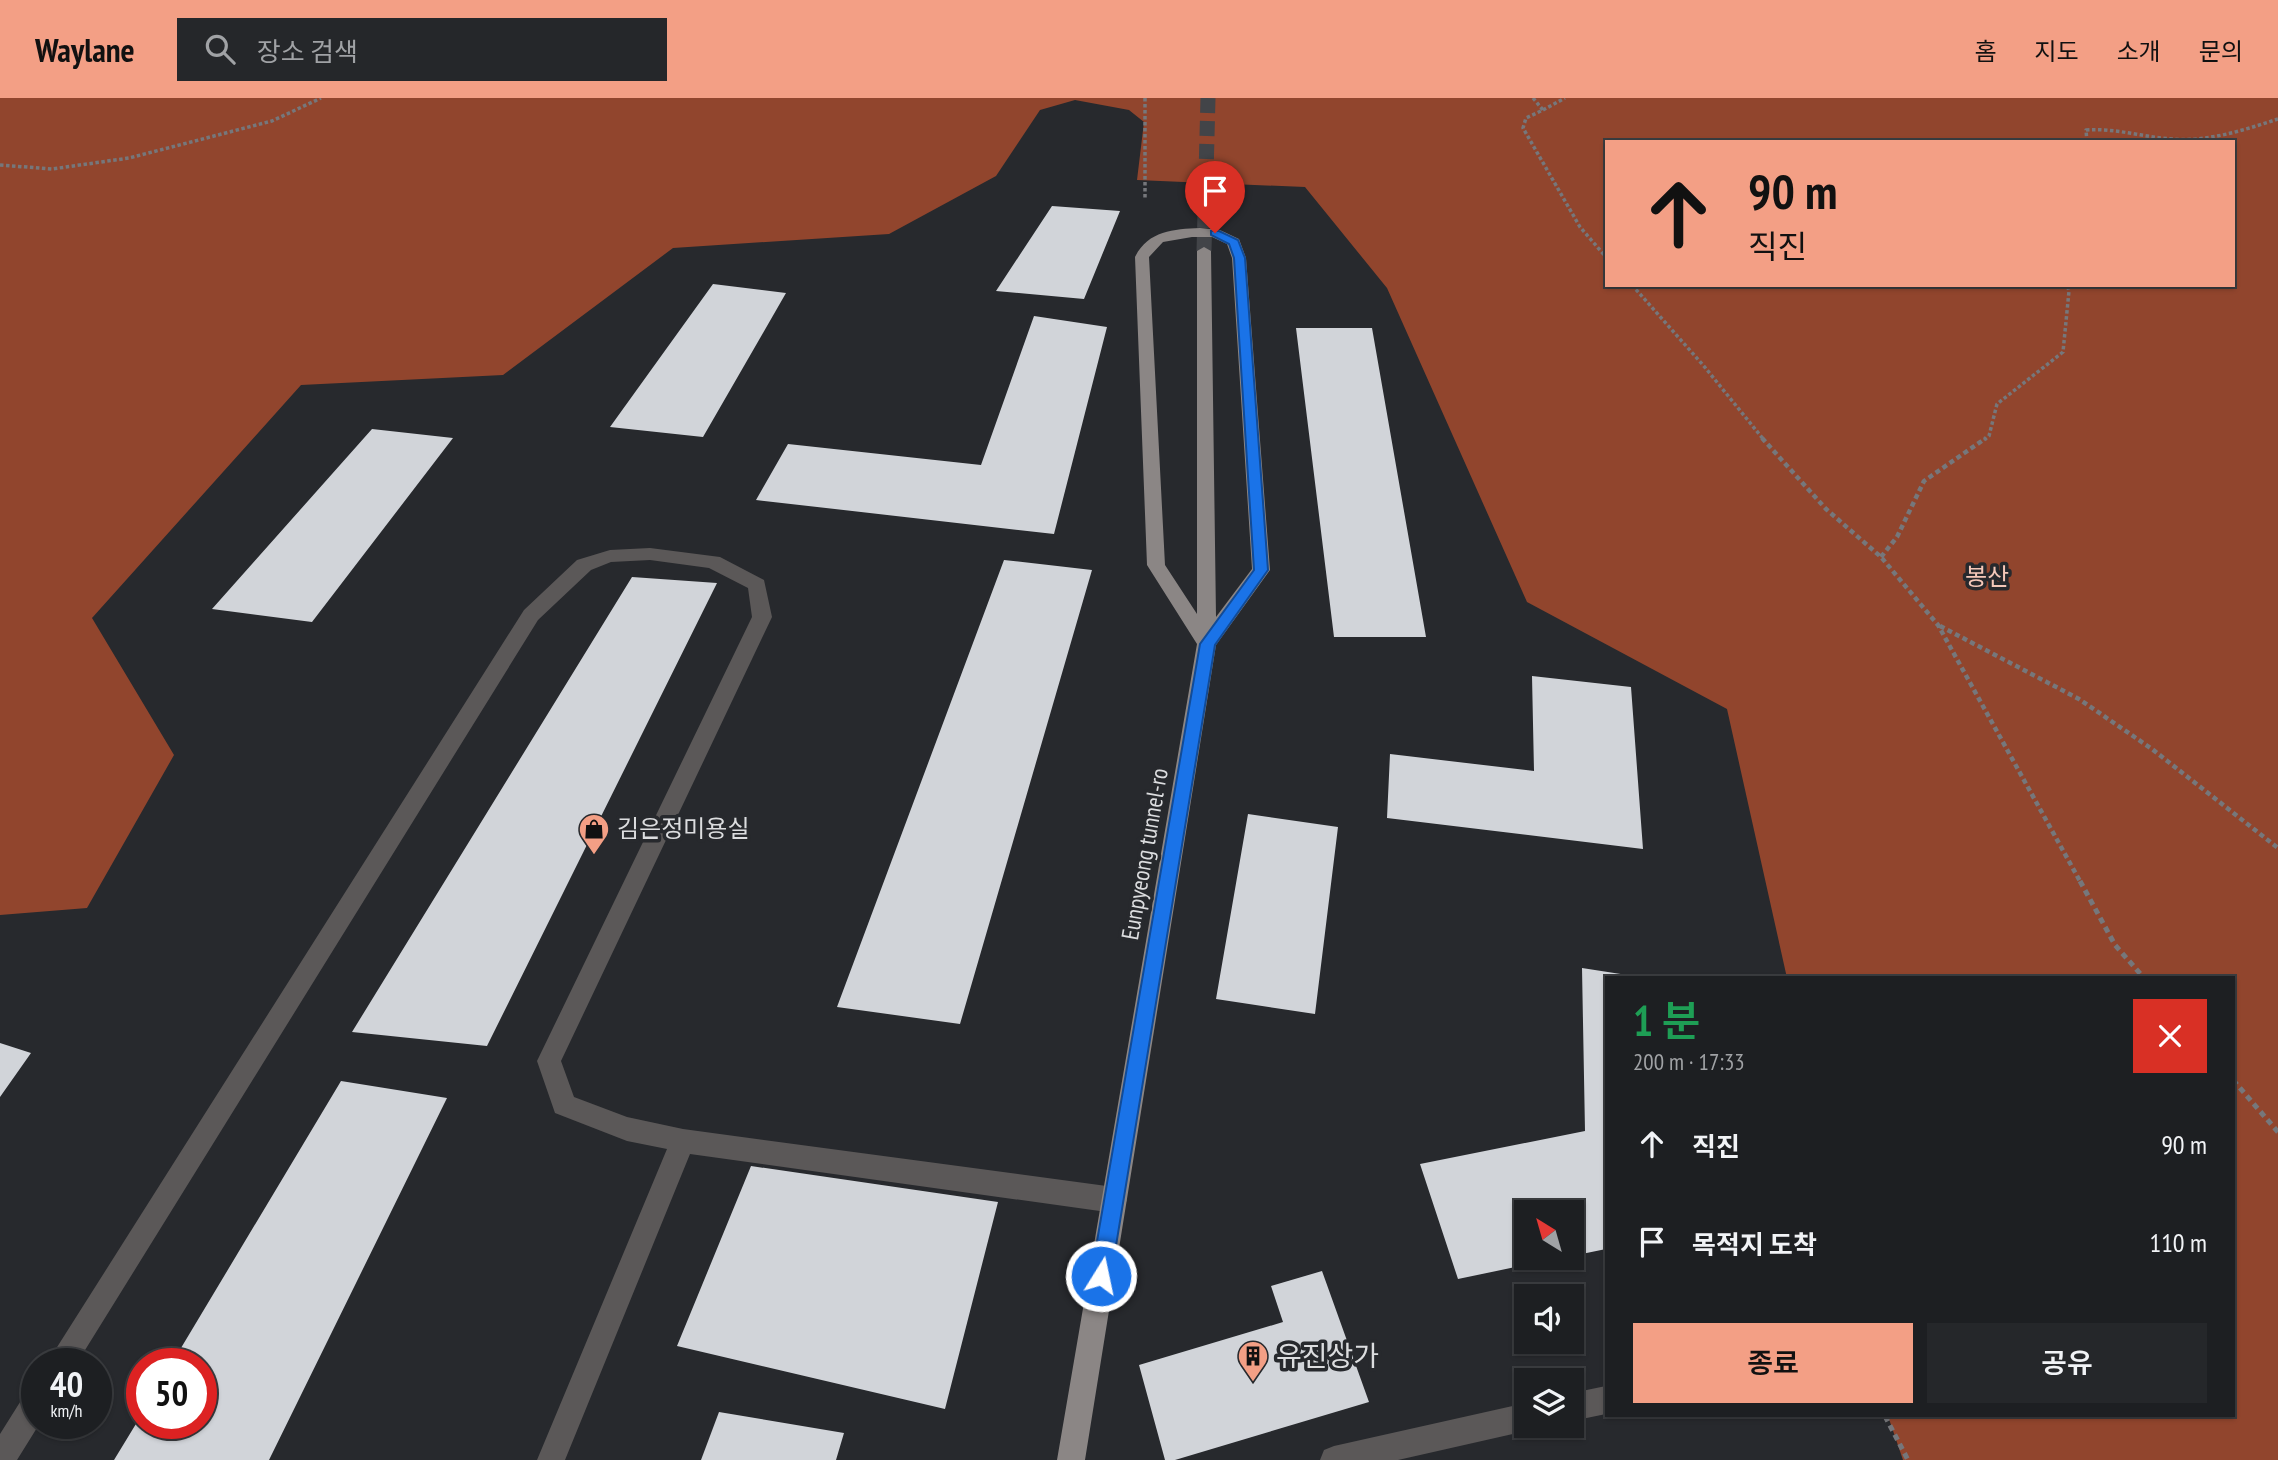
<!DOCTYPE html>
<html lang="ko">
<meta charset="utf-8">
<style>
:root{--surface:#1d1f22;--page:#25272a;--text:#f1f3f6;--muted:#a0a2a5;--line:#3b3d40;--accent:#f39f85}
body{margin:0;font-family:"PT Sans Narrow","Noto Sans KR",sans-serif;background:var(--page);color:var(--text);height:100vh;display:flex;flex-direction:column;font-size:26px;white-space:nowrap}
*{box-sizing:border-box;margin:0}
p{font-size:23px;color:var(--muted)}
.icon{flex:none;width:38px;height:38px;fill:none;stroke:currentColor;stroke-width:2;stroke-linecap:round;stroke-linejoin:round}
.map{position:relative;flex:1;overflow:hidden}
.drawer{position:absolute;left:1605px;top:878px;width:630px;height:441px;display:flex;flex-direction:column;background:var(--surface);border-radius:0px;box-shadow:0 2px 5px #0004,0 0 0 2px var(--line)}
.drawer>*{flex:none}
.banner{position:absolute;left:1605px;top:42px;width:630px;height:147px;border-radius:0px;box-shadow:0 2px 5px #0004,0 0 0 2px var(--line);background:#f39f85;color:#111;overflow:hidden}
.needle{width:46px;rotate:323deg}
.buttons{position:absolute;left:1514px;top:1102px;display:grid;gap:14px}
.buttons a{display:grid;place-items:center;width:70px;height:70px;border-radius:0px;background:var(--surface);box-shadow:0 2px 5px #0004,0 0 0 2px var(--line);font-size:35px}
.speed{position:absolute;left:21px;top:1250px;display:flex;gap:14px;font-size:35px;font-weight:700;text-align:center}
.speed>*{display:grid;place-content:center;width:91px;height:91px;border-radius:50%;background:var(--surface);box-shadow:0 2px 5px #0004,0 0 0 2px var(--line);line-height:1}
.speed small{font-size:18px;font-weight:400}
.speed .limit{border:10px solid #d22;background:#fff;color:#111}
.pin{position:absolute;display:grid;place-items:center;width:60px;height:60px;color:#fff;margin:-72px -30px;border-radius:50% 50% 50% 0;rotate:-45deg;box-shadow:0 0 7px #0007}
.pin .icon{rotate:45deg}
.me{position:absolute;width:77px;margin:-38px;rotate:10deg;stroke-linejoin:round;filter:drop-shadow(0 0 5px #0008)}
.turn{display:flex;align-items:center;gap:24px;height:147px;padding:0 28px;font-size:32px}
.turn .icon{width:91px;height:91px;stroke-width:2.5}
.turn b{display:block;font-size:49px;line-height:60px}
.round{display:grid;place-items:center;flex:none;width:74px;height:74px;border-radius:0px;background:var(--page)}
.head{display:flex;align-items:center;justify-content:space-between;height:119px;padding:0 28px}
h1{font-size:42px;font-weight:600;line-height:52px;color:#1e9e55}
.primary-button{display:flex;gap:14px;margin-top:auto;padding:14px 28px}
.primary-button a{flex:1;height:80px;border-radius:0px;background:var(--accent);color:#111;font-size:28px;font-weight:600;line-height:80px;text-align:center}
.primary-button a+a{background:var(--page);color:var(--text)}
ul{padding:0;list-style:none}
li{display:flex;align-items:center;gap:21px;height:98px;padding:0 28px}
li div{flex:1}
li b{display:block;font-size:26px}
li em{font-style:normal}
header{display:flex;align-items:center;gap:42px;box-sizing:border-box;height:98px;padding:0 35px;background:var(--accent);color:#111}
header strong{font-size:33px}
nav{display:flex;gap:38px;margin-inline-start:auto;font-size:24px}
.search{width:490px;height:63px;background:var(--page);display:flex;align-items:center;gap:18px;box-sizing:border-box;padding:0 24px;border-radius:0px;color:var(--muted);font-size:26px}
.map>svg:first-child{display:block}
.forest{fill:#91452d;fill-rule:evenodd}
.building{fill:#d1d4d9}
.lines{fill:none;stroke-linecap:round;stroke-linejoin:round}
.major-tunnel{stroke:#424448;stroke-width:15;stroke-dasharray:15 8;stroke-linecap:butt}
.path-far2{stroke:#76777b;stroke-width:3.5;stroke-dasharray:3.5 2.5;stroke-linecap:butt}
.path-far1{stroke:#76777b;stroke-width:4.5;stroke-dasharray:5 3.5;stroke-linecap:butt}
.path{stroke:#76777b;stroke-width:5;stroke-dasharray:6 4.5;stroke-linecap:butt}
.minor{fill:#5b5858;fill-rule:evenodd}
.major{fill:#8b8685;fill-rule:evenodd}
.route{fill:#1a73e8;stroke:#114b97;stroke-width:2}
.labels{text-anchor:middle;stroke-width:7;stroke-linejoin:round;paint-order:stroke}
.park-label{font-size:24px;fill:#f5c8b9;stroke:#27292d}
.poi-label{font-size:24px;fill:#dcdddf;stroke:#27292d;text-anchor:start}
.street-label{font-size:24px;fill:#dcdddf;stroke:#27292d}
.near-poi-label{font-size:28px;fill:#dcdddf;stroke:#27292d;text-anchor:start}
</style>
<header>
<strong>Waylane</strong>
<div class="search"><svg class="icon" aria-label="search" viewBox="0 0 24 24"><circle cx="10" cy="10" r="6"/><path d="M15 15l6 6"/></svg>장소 검색</div>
<nav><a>홈</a><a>지도</a><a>소개</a><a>문의</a></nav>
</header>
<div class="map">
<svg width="2278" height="1362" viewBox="0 0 2278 1362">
<rect width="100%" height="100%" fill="#27292d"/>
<!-- forest -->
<path class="forest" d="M0,0H2278V1362H1903L1888,1318H2233V880H1787L1727,611L1527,504L1387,190L1305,89L1137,82L1144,24L1129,12L1075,2L1040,12L996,78L889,136L673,150L503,277L301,287L92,520L174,657L87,810L0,817ZM1606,44H2233V187H1606Z"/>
<!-- building -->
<path class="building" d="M1052,108L1120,113L1084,201L996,193Z
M713,186L786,195L703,339L610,329Z
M1034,218L1107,229L1054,436L756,402L788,346L981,367Z
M1296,230H1372L1426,539H1334Z
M372,331L453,340L312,524L212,511Z
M1004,462L1092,472L960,926L837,909Z
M632,479L717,485L487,948L352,934Z
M1532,578L1631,589L1643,751L1387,720L1390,656L1534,673Z
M1248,716L1338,729L1315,916L1216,901Z
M1582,870L1640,879L1606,880V1151L1572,1158V1115H1526V1160L1554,1161L1458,1181L1420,1066L1585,1033Z
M0,945L31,955L0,999Z
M341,983L447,1000L269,1362H114L142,1316V1325H201V1265H172Z
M751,1068L998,1104L945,1311L677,1248Z
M1322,1173L1369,1304L1175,1362H1165L1139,1267L1283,1224L1271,1188Z
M719,1314L844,1335L836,1362H701Z"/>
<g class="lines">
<!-- major-tunnel -->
<path class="major-tunnel" d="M1204,153L1208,0"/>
<!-- path-far2 -->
<path class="path-far2" d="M1145,0V102
M1533,0L1543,12L1526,20L1523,30L1580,129L1606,159
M1543,12L1565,0
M2087,44L2086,32C2116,30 2143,39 2172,41C2208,44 2244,32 2278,21
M0,67L52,71L129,60L272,23L321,0
M1632,187L1703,267L1764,342
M1984,342L1989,338L1997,306L2063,254L2069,193L2067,187"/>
<!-- path-far1 -->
<path class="path-far1" d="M1762,340L1826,411L1881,459L1938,527L2081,785
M1881,459L1897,439L1924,383L1986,340
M1940,528L2079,601L2152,651L2278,750"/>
<!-- path -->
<path class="path" d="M2080,783L2115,847L2144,880
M2233,982L2278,1034
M1885,1318L1908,1362"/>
<!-- minor -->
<path class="minor" d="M650,450L720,459L764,482L772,519L561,963L574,999L627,1019L683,1031L1114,1089L1123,1093L1127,1102L1123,1111L1114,1115L690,1056L565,1362H537L667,1051L627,1043L555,1015L537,963L752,519L748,490L709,470L650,462L611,464L591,472L538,522L77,1265H47L524,512L577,462L610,452Z
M1606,1288V1316L1572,1323V1295Z
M37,1289V1325H40L17,1362H0V1336L27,1293Z
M1526,1305V1328H1536L1526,1333L1398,1362H1320L1324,1352L1334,1348Z"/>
<!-- major -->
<path class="major" d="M1200,130L1220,132L1239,141L1246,160L1270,472L1216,547L1085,1362H1057L1197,546L1147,467L1135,159C1148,133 1173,131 1200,130ZM1192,139H1212L1227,146L1232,160L1252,471L1216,519L1211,153L1204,149L1197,153V516L1165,467L1149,159L1163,144Z"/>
</g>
<!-- route -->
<path class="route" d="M1211,133H1219L1238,142L1245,160L1268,472L1215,547L1111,1178L1108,1185L1101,1188L1094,1185L1091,1178L1200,546L1254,472L1234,160L1229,146L1211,137Z"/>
<!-- icons -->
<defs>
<g id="shop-pin" transform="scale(1.575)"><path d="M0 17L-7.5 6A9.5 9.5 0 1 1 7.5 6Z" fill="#f39f85" stroke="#27292d"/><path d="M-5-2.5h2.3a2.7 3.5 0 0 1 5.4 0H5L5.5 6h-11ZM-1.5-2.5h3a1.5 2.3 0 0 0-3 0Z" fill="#111"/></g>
<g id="building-pin" transform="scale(1.575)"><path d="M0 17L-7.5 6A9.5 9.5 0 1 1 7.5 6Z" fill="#f39f85" stroke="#27292d"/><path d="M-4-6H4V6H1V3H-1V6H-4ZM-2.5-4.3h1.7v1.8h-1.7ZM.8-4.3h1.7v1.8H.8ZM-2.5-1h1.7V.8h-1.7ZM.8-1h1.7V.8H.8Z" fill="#111"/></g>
</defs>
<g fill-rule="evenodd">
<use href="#shop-pin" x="594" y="731"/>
<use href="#building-pin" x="1253" y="1258"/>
</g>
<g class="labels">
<!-- park labels -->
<g class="park-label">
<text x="1987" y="487">봉산</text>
</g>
<!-- poi labels -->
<g class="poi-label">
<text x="617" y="739">김은정미용실</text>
</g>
<!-- street labels -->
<g class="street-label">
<text transform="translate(1145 756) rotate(-80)" y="8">Eunpyeong tunnel-ro</text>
</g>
<!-- near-poi labels -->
<g class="near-poi-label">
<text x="1276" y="1268">유진상가</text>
</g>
</g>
</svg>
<div class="buttons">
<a><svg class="needle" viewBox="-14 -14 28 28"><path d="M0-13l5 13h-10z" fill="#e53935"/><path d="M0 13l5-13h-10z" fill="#a0a2a5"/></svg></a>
<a><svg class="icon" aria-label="sound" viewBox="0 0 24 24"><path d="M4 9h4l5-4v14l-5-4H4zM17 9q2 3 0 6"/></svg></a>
<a><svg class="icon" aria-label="layers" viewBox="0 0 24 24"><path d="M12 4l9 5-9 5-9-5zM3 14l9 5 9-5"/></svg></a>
</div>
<div class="speed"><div>40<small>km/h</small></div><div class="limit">50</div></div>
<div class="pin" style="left:1215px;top:135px;background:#d93025"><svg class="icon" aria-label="arrive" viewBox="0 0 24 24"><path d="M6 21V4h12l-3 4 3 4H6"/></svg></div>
<svg class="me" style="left:1101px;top:1178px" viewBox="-20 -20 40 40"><circle r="17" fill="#1a73e8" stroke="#fff" stroke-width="3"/><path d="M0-11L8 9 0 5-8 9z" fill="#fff"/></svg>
<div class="banner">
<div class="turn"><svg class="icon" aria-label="ahead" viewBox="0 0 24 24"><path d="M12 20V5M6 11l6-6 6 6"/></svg><div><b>90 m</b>직진</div></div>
</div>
<section class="drawer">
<div class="head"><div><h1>1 분</h1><p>200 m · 17:33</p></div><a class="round" style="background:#d93025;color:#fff"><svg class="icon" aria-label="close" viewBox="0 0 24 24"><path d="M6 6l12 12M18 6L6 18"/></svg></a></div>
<ul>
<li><svg class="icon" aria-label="ahead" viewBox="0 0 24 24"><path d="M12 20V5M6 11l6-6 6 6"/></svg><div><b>직진</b></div><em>90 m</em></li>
<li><svg class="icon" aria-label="arrive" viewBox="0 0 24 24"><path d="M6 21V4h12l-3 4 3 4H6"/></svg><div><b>목적지 도착</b></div><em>110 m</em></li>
</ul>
<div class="primary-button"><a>종료</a><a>공유</a></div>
</section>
</div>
